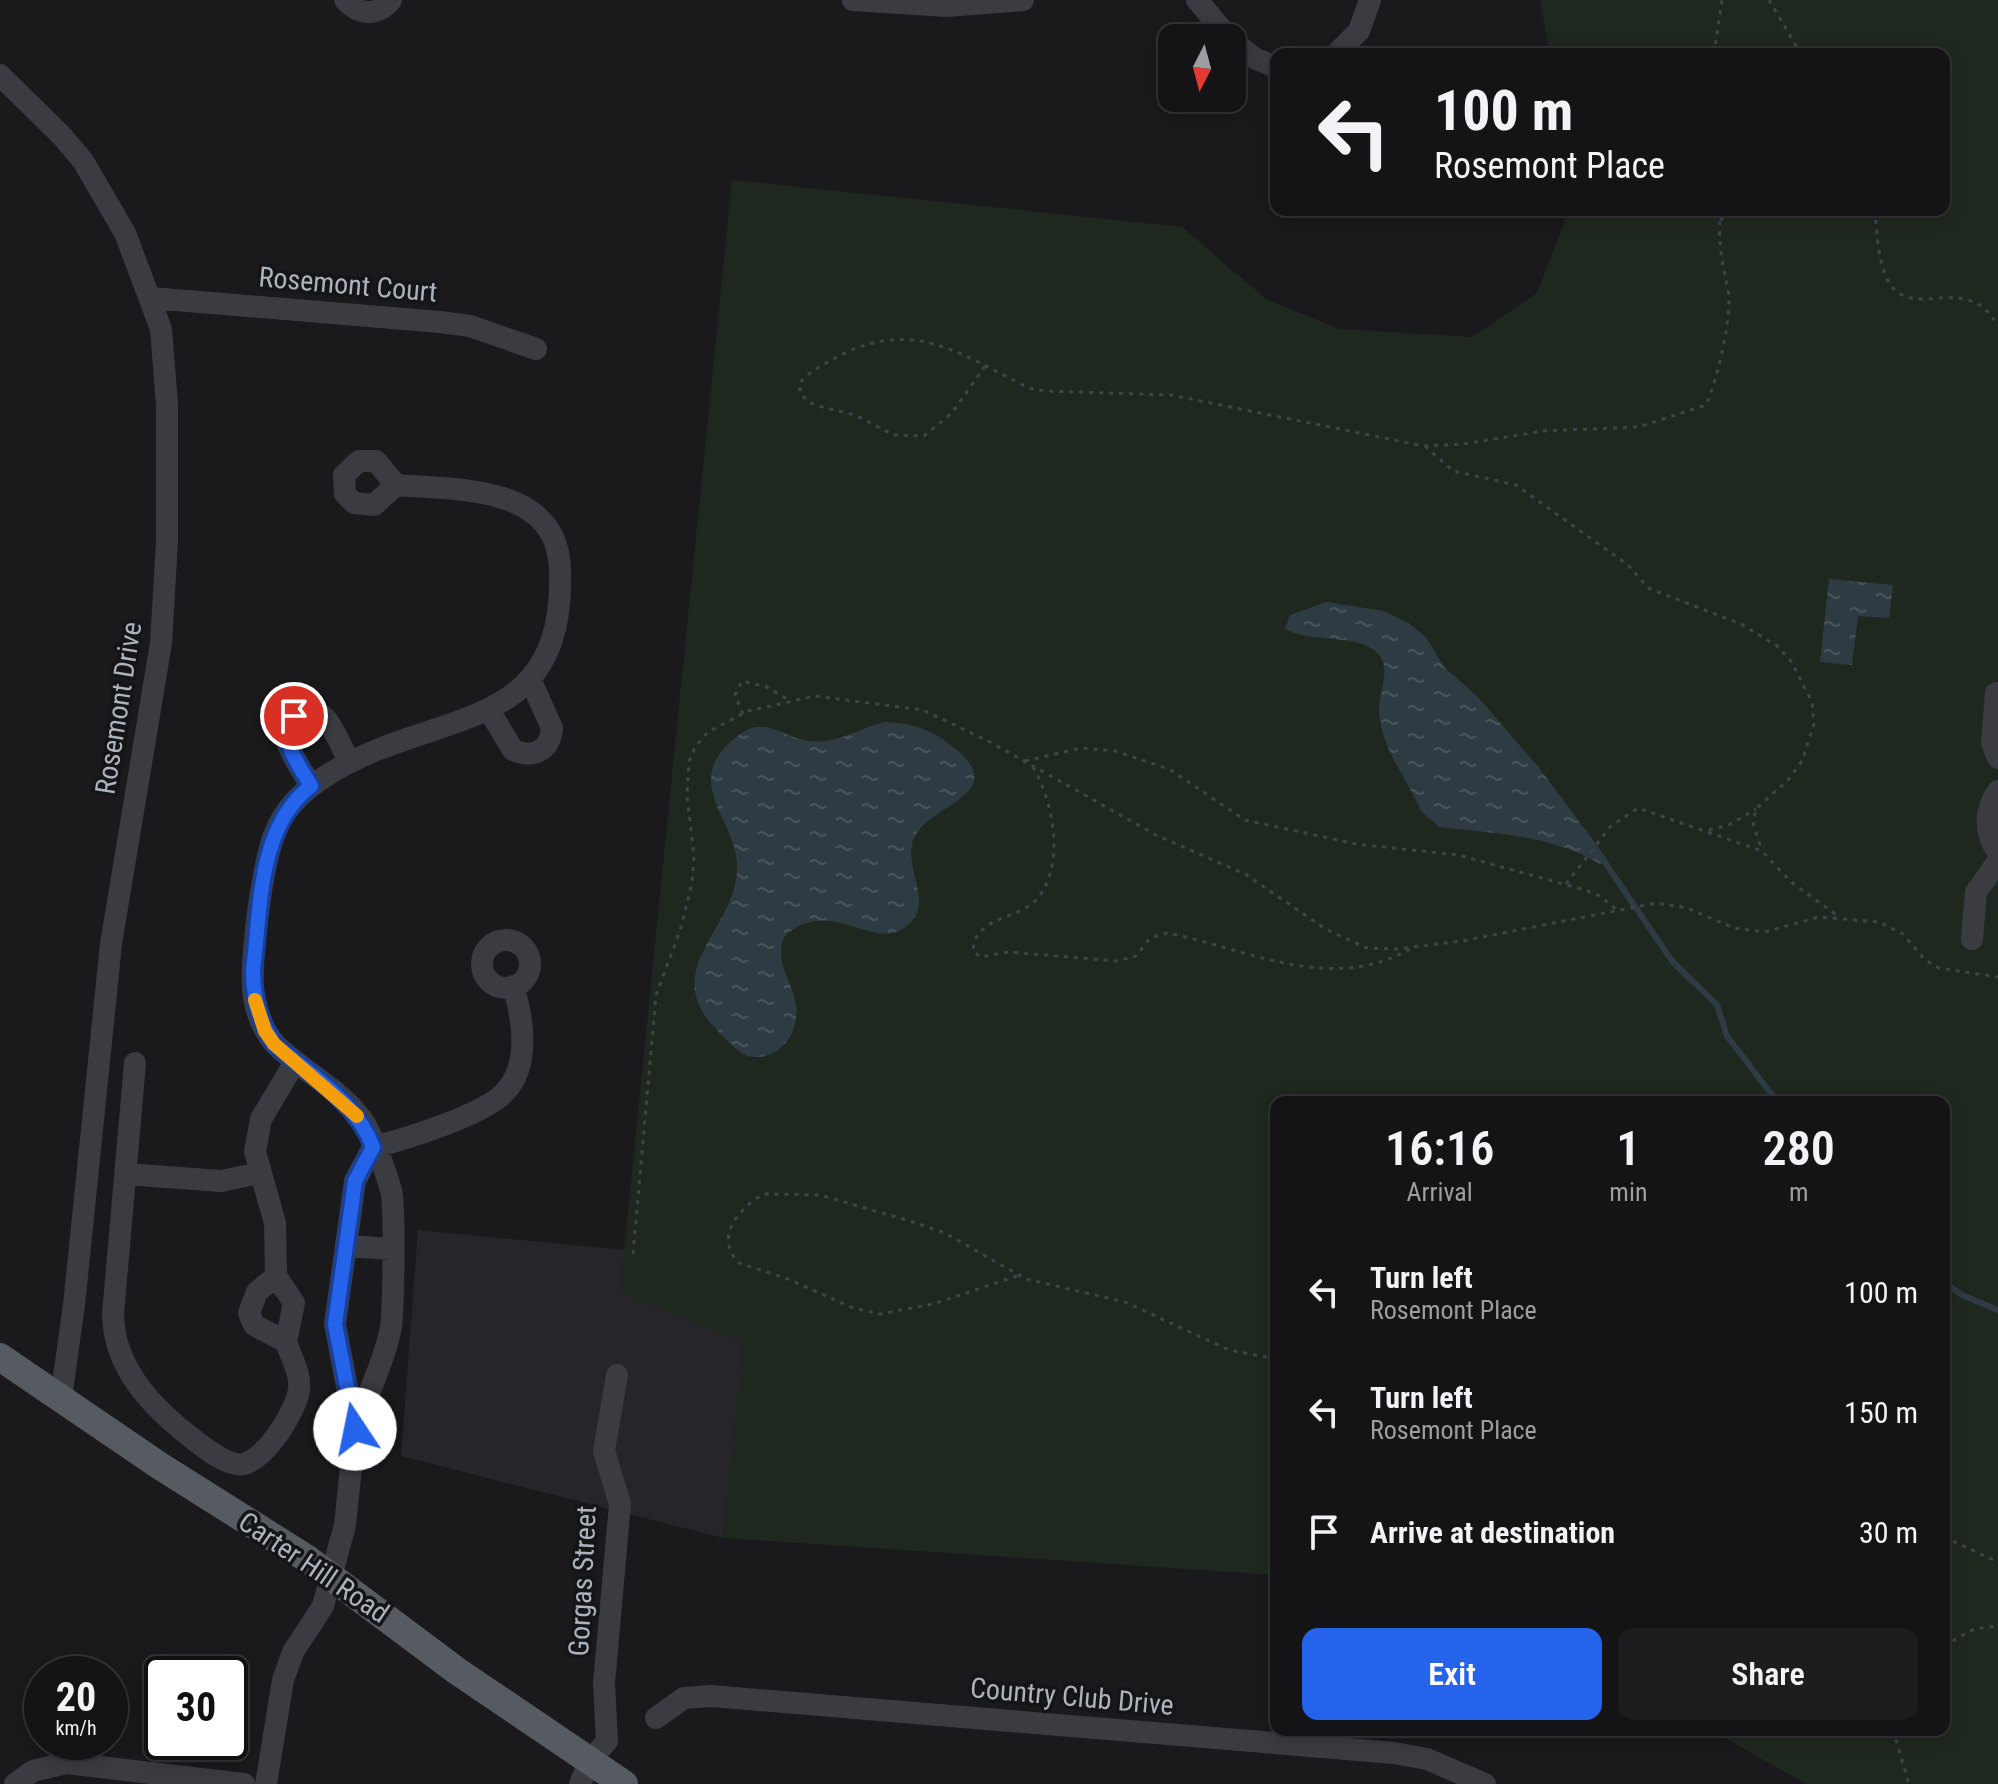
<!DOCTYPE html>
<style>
:root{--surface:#141416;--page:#1d1d1f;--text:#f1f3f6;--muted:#9d9ea1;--line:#333335;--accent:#2563eb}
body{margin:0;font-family:"Roboto Condensed",sans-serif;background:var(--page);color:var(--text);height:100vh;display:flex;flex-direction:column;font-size:30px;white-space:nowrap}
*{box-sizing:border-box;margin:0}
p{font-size:26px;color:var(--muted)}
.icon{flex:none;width:44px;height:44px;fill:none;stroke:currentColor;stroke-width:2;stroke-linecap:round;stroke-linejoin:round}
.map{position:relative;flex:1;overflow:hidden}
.details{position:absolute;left:1270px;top:1096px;width:680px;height:640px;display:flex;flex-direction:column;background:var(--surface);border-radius:16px;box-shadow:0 4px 20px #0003,0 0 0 2px var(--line)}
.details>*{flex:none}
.hud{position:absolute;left:1270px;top:48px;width:680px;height:168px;border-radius:16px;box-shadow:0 4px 20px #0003,0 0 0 2px var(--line);background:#141416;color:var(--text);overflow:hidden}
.needle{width:52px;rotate:186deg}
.fabs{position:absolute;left:1158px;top:24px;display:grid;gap:16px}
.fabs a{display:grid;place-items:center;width:88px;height:88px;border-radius:16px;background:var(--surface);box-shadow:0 4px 20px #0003,0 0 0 2px var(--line);font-size:40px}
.speed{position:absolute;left:24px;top:1656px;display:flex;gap:16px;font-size:40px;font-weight:700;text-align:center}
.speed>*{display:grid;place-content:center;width:104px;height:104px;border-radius:50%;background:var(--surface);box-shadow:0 4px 20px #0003,0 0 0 2px var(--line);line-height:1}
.speed small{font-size:20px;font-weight:400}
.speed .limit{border:4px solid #111;border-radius:12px;background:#fff;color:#111}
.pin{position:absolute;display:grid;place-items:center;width:68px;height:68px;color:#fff;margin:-34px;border:4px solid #fff;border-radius:50%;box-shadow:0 2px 8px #0007}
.me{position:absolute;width:88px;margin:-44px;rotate:349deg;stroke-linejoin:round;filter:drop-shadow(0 0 6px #0008)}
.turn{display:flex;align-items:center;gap:28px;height:168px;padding:0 32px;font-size:36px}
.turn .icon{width:104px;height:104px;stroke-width:2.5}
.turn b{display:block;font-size:56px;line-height:68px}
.eta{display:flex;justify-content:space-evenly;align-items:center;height:136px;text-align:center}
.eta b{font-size:48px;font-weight:600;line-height:56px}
.primary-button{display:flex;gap:16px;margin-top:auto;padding:16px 32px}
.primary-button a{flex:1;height:92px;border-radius:16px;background:var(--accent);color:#fff;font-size:32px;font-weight:600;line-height:92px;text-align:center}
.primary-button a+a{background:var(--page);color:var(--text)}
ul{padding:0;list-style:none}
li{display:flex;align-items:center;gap:24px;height:120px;padding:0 32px}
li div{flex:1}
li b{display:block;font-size:30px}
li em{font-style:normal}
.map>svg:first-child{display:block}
.built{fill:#26262a}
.green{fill:#1f281f}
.water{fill:url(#water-ripples)}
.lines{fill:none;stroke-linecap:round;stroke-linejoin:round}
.stream{stroke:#2e3b42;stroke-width:6}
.path{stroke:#404449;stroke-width:3;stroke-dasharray:4 6;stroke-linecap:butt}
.minor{stroke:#3a3c42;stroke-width:22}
.major{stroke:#565a61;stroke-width:28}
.route-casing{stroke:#184099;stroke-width:20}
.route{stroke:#2563eb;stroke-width:14}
.slow{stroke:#f59e0b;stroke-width:14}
.labels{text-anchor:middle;stroke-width:7;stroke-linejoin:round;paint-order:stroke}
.street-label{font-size:28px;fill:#abb3bd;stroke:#151518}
</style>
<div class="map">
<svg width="1998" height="1784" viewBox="0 0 1998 1784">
<defs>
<pattern id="water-ripples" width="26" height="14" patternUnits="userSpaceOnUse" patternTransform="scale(2)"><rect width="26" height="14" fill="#2e3b42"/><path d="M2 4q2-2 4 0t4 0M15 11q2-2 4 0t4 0" fill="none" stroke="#4a555b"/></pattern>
</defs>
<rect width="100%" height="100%" fill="#1a1a1d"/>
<!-- built -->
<path class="built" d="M418,1230L625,1250L621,1292L744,1342L723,1538L401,1456Z"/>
<!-- green -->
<path class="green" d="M1540,0H1998V1784H1806L1711,1730H1944V1102H1276V1575L723,1538L743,1342L620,1292L732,180L1182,227L1266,299L1339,329L1472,337L1537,293L1569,210H1944V54H1550Z"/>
<!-- water -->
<path class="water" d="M1829,579L1893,585L1889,618L1858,616L1852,665L1820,662Z
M1326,602L1384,611L1408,623L1426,637L1444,667L1477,696L1540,769L1607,859L1600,864C1549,834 1496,834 1439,827L1421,811C1407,778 1379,745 1379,709C1379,690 1394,665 1374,650C1351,634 1312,643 1285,629L1290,615Z
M885,722C916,724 934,730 957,750C1012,797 920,805 912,844C906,874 936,906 904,928C872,951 828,894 784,937C774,963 792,981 796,1005C800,1035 777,1063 747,1056C734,1049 725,1039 715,1028C660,969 732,933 737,872C741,821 678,785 735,738C765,713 780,737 809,741C834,745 861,728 885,722Z"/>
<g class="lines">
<!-- stream -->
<path class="stream" d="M1604,861L1672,961L1717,1005L1727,1036L1775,1099
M1944,1282L1962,1295L1998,1310"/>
<!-- path -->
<path class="path" d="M1769,0L1801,54
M1714,54L1722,0
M1874,210C1878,232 1877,264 1890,284C1915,321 1967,270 1998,326
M1720,220L1736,210
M985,366L952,413L924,436L894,435L855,415L814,405L801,395L799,384C809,371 825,364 839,356C915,317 961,355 1029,388L1044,391L1171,395L1424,446L1463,444L1544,431L1639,427L1706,405C1717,381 1733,315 1728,290C1722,262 1717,239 1721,210
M1425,446L1453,471L1516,485L1628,565L1648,588L1741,624L1777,646L1791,661L1812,702L1814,724L1802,761L1788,780L1756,809L1753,823L1762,851
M743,714L735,695L742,681L767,687L787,699
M1025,761L1081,748L1115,751L1169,769L1245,820L1356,844L1458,855L1585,890L1600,896L1618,911
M1033,767C1053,801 1066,865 1037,899C1019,920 974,916 973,951L980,957L1008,952L1117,961L1136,956L1150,938L1167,933C1249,949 1331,995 1412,948
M1709,830L1729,825L1756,809
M1566,884L1610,827L1638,808L1762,851L1791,882L1838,916
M633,1254L656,995L680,931L692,883L694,856L687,796L689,762L695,747L708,732L748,711L815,696L923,710L990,742L1156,835L1245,874L1327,930L1367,948L1396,949L1462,941L1656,903L1687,908L1734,928L1765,932L1819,917L1879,922L1903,934L1924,959L1939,968L1998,977
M1017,1276L933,1304L880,1314L853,1308L788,1279L739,1263C713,1237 740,1207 764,1194L820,1195L910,1221L945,1233L1026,1279L1125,1302L1229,1350L1276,1359
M1944,1537L1998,1562
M1944,1646L1974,1629L1998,1626
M1893,1730L1909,1784"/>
<!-- minor -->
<path class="minor" d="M345,0C359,15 377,17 391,0
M853,0L946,6L1023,0
M1197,0L1229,38
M1232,41L1256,59L1276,67
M1336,54L1359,31L1370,0
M0,75L62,136L83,161L125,233L161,329L167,404V542L161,643L111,944L74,1305L61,1398
M151,298L440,322L470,326L536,349
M359,461H376L396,485L374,505L354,503L345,494L344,475Z
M1996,693L1992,743L1998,758
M489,710L513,750C533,759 550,751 552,728L531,681
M311,786C303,772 292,757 287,742C280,719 308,699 325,718C335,729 342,748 349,762
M1998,791C1984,810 1984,833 1998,852
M1972,939L1976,892L1998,861
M482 964a24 24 0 1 1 48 0a24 24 0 1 1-48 0Z
M135,1063L113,1314C114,1369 152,1407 193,1439C205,1448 221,1461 236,1464C260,1470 297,1411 299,1389C301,1373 291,1357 286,1342L254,1325L249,1313L257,1292L276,1276
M126,1174L221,1181L259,1173
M346,1246L392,1249
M286,1342L294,1303L276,1276L275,1223L255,1152L261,1119L295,1062
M355,1429C366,1398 383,1365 390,1332C394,1317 395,1203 391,1190C386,1172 374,1139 365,1124C345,1092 304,1072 278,1047C263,1033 254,1008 253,988C251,953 262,868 274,835C285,806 304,790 329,774C436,707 566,738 560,569C557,484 457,490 396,485
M656,1718L684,1698L711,1696L1394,1753L1427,1759L1485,1784
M15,1784L33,1771L66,1763L244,1784
M266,1784L283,1680L293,1652L323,1606L345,1525L355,1429L335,1324L355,1181L373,1147C403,1140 483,1115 504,1093C531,1066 523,1018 513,986
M580,1784L590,1761L607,1741L604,1683L620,1504L604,1451L617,1375"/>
<!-- major -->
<path class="major" d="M0,1357L160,1466L306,1558L457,1671L624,1784"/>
</g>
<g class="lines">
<!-- route casing -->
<g class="route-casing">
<path id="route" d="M294,716C275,736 300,766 311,786C257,827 261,909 253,971C253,998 259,1021 274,1044C310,1075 356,1101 373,1147L355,1181L335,1324L355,1429"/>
</g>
<!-- route -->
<use href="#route" class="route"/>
<!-- slow -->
<path class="slow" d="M255,1000L265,1031L274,1044L357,1116"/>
</g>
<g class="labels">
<!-- street labels -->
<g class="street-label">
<text transform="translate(348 284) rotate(5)" y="10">Rosemont Court</text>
<text transform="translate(118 708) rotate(-81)" y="10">Rosemont Drive</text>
<text transform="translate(314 1567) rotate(34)" y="10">Carter Hill Road</text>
<text transform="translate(582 1581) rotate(-87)" y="10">Gorgas Street</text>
<text transform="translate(1072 1696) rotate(5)" y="10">Country Club Drive</text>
</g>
</g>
</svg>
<div class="fabs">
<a><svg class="needle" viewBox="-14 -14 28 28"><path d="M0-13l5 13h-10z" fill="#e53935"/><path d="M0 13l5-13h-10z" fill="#9d9ea1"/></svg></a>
</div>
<div class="speed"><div>20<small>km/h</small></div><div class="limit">30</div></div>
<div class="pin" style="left:294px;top:716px;background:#d93025"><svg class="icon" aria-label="arrive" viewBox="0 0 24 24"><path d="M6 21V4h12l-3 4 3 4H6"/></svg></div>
<svg class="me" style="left:355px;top:1429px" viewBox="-20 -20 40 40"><circle r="19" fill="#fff"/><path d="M0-13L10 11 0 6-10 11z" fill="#2563eb"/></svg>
<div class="hud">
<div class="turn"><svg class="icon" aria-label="left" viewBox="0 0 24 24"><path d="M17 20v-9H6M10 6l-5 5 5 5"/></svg><div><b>100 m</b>Rosemont Place</div></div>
</div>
<section class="details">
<div class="eta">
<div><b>16:16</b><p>Arrival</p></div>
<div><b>1</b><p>min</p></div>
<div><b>280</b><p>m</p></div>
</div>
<ul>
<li><svg class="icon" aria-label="left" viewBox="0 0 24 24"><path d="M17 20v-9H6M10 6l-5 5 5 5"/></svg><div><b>Turn left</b><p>Rosemont Place</p></div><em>100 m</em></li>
<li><svg class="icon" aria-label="left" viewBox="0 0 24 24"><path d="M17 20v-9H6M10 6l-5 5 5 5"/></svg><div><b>Turn left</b><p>Rosemont Place</p></div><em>150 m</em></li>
<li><svg class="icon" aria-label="arrive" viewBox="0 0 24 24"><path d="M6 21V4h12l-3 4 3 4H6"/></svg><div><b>Arrive at destination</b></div><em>30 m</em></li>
</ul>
<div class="primary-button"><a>Exit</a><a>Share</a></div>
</section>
</div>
